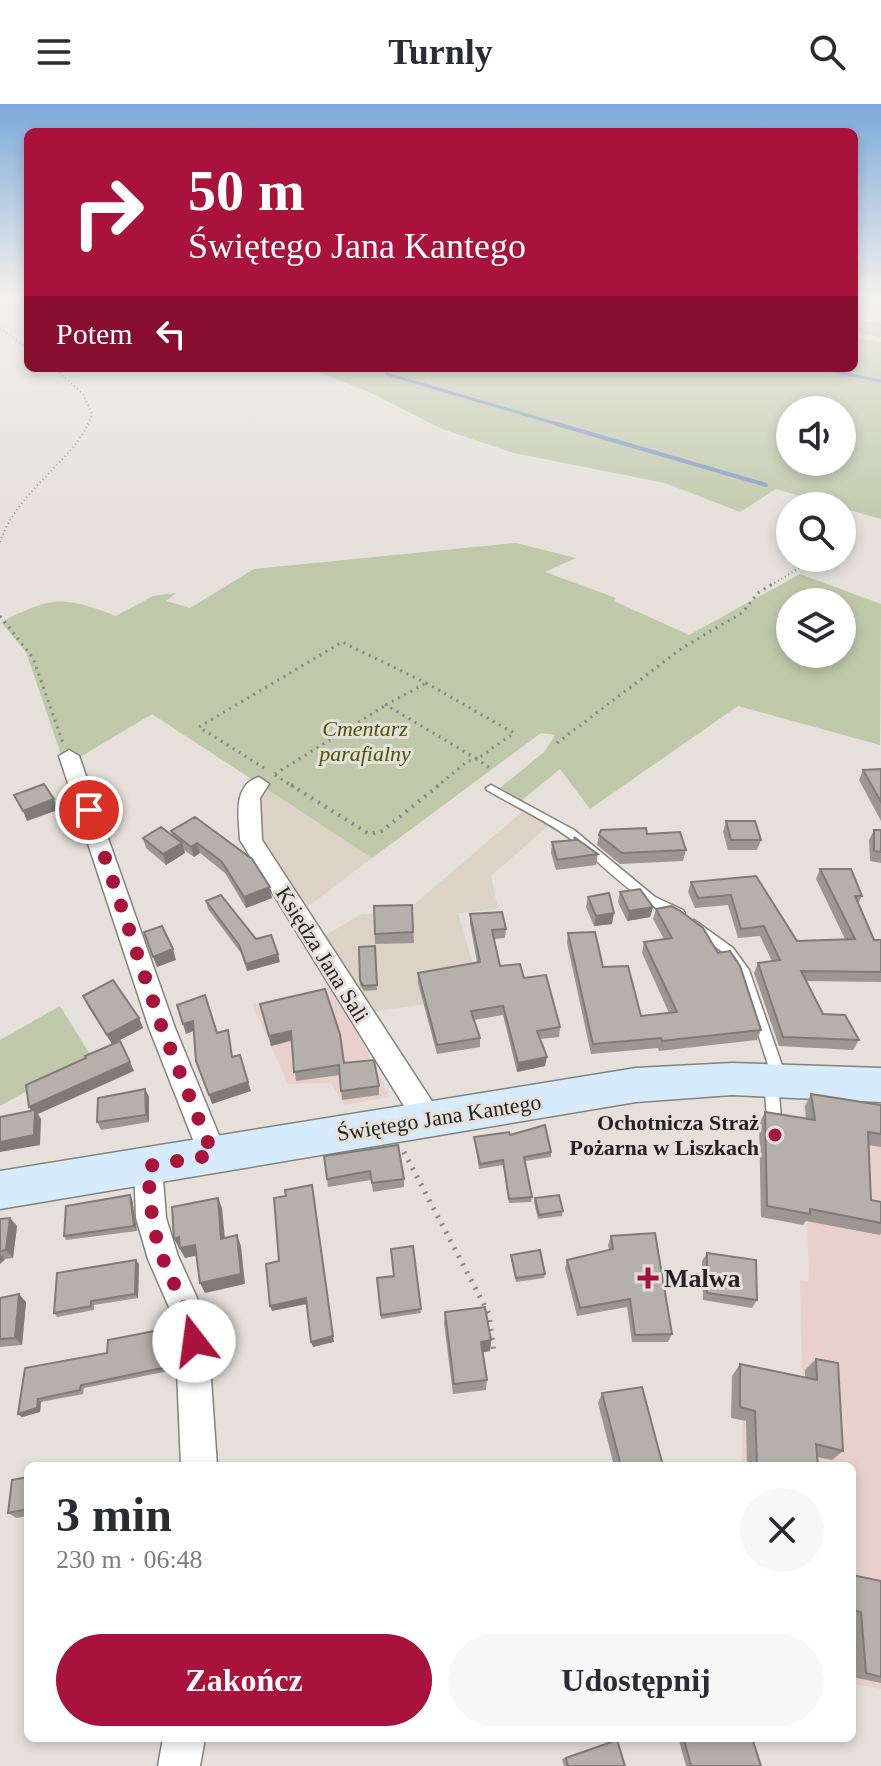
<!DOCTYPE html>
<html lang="pl">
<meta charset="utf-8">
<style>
:root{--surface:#fff;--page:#f7f7f7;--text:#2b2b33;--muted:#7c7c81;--accent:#a9123b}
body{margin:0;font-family:Georgia,serif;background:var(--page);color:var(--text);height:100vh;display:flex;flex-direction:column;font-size:30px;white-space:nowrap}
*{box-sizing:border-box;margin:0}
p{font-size:26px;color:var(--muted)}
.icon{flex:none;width:44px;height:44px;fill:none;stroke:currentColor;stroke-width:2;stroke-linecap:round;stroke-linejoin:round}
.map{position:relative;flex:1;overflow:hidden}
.drawer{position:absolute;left:24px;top:1358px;width:832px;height:280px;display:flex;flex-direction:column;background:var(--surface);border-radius:12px;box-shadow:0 4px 12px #0003}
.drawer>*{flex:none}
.top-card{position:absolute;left:24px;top:24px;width:834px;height:244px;border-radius:12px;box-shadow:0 4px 12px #0003;background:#a9123b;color:#fff;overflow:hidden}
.tools{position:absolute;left:776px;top:292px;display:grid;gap:16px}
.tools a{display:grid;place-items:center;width:80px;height:80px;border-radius:50%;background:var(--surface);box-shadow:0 4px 12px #0003;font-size:40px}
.pin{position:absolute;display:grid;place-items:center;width:68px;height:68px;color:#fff;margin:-34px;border:4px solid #fff;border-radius:50%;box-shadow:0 2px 8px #0007}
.me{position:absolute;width:88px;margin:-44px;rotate:345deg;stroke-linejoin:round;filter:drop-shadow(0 0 6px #0008)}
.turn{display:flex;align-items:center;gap:28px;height:168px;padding:0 32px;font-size:36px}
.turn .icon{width:104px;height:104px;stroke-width:2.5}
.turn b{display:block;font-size:56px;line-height:68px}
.then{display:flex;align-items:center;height:76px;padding:0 32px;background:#0003;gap:16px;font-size:30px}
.round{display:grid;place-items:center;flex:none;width:84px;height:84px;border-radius:42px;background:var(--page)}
.head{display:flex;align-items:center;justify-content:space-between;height:136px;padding:0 32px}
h1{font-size:48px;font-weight:600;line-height:60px}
.button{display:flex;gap:16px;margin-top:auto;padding:16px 32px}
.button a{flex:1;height:92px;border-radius:48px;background:var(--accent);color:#fff;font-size:32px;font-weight:600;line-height:92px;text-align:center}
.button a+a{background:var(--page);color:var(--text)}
header{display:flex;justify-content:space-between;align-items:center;height:104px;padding:0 32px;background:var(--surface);font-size:36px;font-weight:600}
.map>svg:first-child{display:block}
.commercial{fill:#ead0cd}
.built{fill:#dcd2c6}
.green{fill:#bfc8a8;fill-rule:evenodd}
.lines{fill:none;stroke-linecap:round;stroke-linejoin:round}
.stream-far1{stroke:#7e99c3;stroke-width:3}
.stream{stroke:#7e99c3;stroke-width:4}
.service-casing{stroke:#85817b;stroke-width:3}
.minor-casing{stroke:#85817b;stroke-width:3}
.secondary-casing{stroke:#85817b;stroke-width:3}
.path-far3{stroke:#8a8783;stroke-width:2;stroke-dasharray:1 3;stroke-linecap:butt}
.path-far2{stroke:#8a8783;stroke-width:3;stroke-dasharray:2 5;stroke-linecap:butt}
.path-far1{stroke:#8a8783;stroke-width:4;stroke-dasharray:2 6;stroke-linecap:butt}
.path{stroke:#8a8783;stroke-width:5;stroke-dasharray:2 7;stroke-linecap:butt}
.service{fill:#fff;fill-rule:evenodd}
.minor{fill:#fff;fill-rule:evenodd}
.secondary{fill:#d6ecfc;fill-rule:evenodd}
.wall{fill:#9c9792}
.shaded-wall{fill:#7f7b77}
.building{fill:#b5b0aa;stroke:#7f7b77;stroke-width:2}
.route{stroke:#a9123b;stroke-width:14;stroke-dasharray:0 25.2}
.poi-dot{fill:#a9123b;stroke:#e5e0da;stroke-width:3}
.labels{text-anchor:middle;stroke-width:6;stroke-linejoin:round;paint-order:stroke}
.park-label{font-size:22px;font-style:italic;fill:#4a5704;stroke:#e5e0da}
.street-label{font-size:22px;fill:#252321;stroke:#e5e0da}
.poi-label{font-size:22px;font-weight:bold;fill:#252321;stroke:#e5e0da;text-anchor:end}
.near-poi-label{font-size:26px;font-weight:bold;fill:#252321;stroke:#e5e0da;text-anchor:start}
</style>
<header><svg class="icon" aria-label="menu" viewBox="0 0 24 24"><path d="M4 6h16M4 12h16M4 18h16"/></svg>Turnly<svg class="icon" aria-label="search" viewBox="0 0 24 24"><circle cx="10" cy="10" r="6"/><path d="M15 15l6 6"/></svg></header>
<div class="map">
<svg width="881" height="1662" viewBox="0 0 881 1662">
<rect width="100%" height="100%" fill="#e5e0da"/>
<!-- commercial -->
<path class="commercial" d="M333,882L390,993L344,1001L331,979L288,980L252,900Z
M803,998L881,1003V1585L852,1580V1362H742V1317L803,1330L800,1176L809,1177Z"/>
<!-- built -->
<path class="built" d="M263,683L372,754L302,807L258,736L254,715Z
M522,708L548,722L491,772L498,805L458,809L482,892L370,908L324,832L362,810H403Z"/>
<!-- green -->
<path class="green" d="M854,194H868L860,216L881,220V233L854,229Z
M854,234L881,238V415L776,385L740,408L665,379L514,349L442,325L369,288L308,264H854ZM842,306V358H790V306Z
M516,439L576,454L545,468L616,494L614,497L689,531L800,470L881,500L880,641L738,602L590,705L560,665L521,697L500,684L544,648L555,631L541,629L372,754L152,610L65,662L26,548L1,518C53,493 60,491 116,512L153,492L176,489L166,497L190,504L254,465ZM790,498H842V550H790Z
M60,902L91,952L0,1002V936Z"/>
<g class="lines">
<!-- stream-far1 -->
<path class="stream-far1" d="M817,264L881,277
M387,270L564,322"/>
<!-- stream -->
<path class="stream" d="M557,320L766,381"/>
<!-- service casing -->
<g class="service-casing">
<path id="service" d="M491,681L574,726L655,793L683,806L685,809L683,812C654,816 593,751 568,733C543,715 514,702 487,686L486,684Z
M694,816L733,844L749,866L786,973L784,977L778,978L781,1014L779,1018L774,1020L769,1018L767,1014L764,978L766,974L772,973L739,871L725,850L690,823L688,820L690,817Z"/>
</g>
<!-- minor casing -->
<g class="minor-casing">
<path id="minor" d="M69,646L79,652L175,924L227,1051L223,1060L213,1064L203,1060L199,1051L149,924L59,652Z
M259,673L269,680L260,694L262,736L437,1005L441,1014L437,1023L427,1026L417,1023L240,736C239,714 232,681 259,673Z
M148,1049L158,1053L162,1062L166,1114L178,1152L207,1216L217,1362H181L175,1217L148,1155L136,1114L134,1062L138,1053Z
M163,1634H205L200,1662H158Z"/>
</g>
<!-- secondary casing -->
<g class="secondary-casing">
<path id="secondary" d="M732,959L881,964V998L732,991L636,998L0,1105V1067L636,964Z"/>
</g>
<!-- path-far3 -->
<path class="path-far3" d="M0,224L28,245
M0,438C20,381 77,357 92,310L83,290L54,264
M771,481L816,454"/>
<!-- path-far2 -->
<path class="path-far2" d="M0,512L33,554L63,639
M426,579L514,629L477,655L386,601Z
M557,639L682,544L742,509L758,489L774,479
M264,664L199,623L342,538L426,579
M275,670L386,601
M275,671L294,683
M436,683L468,657L477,655L491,665"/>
<!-- path-far1 -->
<path class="path-far1" d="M291,681L369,730L382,727L439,681"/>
<!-- path -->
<path class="path" d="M404,1048L489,1210L494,1250"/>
<!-- service -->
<use href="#service" class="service"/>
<!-- minor -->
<use href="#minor" class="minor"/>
<!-- secondary -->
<use href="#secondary" class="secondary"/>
</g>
<!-- wall -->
<path class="wall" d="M881,665V717L859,676L863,666Z
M195,713L272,794L246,804L225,769L200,749L194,753L184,746L185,749L166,761L146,744L143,734L172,731L171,727Z
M726,717L761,736L757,746H728L723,728Z
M874,726H881V759L870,757L869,736Z
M647,730L686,746L683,757L620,760L597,741L599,731Z
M574,733L598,750L596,761L556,766L551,749L552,738L574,736Z
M820,765L862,792L858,799L874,836H881V878L806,877L823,910L859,936L853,946L779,942L754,869L758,859L772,857L760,832L738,834L728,801L695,804L688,788L691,778L756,772L797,837L845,835L816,775Z
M620,788L653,803L650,813L627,817L618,798Z
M588,793L612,820L594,822L586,803Z
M206,797L280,858L247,867L241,849L208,805Z
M412,801L414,839L375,840L374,802Z
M656,805L761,926L757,936L659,947L658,944L591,950L567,839L568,829L603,863L641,912L669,909L642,849L644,838L664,835L653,815Z
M470,810L506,825L505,834L494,835L500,862L524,874L560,923L559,933L540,935L545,962L517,968L503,911L474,916L480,934V943L437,950L418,879V869L477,858L470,820Z
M375,842L377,886L364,887L360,881L359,843Z
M83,892L139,914L143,924L112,940L87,901Z
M260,900L379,982V991L342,996L340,971L296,977L291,937L271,942Z
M145,985L149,993V1018L101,1026L97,1018Z
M811,990L881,1001V1043L868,1041L871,1096L881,1098V1129L880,1131L806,1117L803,1121L761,1113L759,1020L765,1008L806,1015L805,1002Z
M474,1033L551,1048V1053L525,1057L532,1093L531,1098L509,1099L503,1061L479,1065Z
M324,1052L404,1075V1083L373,1088L371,1076L328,1083Z
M130,1091L132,1095L137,1127L66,1136L64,1132Z
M535,1094L563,1107L562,1112L538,1115L534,1098Z
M10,1114L17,1122L13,1154L5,1155L0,1160V1115Z
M611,1132L672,1230L668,1238H632L627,1203L577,1212L565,1164L567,1156L609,1146L608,1141Z
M413,1142L421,1209L381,1215L377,1174L394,1172Z
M707,1149L757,1196L752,1204L703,1196L702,1157Z
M511,1151L545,1170L544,1174L516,1178L511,1155Z
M139,1160L138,1194L94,1201V1206L57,1213L54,1209Z
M0,1194L26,1198L22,1241L0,1243Z
M445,1208L491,1236L490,1247L483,1248L487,1276L486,1286L453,1290L444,1219Z
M170,1224L172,1228L174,1266L84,1284L83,1290L41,1298L40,1308L22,1313L18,1310L25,1264L107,1249Z
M816,1255L843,1347L832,1356L817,1353L818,1362H747L746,1317L731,1314L732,1272L740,1260L805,1274V1266Z
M602,1289L663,1362H614L598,1299Z
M28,1373V1412L16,1414L8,1409Z
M852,1471L881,1477V1579L852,1573Z
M694,1634L761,1662H686L679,1637Z
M617,1636L625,1662H564L562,1655Z"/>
<!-- shaded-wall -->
<path class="shaded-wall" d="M54,695L58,706L27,717L23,707Z
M182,739L185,749L166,761L163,750Z
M197,739L200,749L194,753L191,743Z
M270,783L272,794L246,804L244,793Z
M653,803L650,813L627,817L629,807Z
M614,809L612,820L594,822L596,812Z
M173,845L176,856L157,863L153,853Z
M278,850L280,858L247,867L246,860Z
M139,914L143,924L112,940L107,931Z
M193,917L196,926L186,930L183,920Z
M291,927L292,936L271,942L269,932Z
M547,953L545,962L517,968L518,959Z
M130,958L134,967L38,1010L41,1015L40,1041L0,1048V1038L34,1012L29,1003Z
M248,978L251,987L212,1000L209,991Z
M145,985L149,993V1018L146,1011Z
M313,1088L334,1238L313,1243L311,1238Z
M130,1091L132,1095L137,1127L134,1122Z
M218,1094L222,1104L226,1145L221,1135Z
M10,1114L17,1122L13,1154L6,1146Z
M237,1131L241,1142L245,1180L205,1189L200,1179Z
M179,1133L195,1141L199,1151L185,1154L174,1135Z
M0,1150L5,1155L0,1160Z
M136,1156L139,1160L138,1194L135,1190Z
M19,1190L26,1198L22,1241L15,1234Z
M306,1194L307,1200L272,1207L270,1202Z
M170,1224L172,1228L174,1266L172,1262Z
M491,1236L490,1247L480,1249L481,1238Z
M38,1295L41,1298L40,1308L22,1313L18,1310Z"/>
<!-- building -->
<path class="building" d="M881,665V698L863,666Z
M44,680L54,695L23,707L14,691Z
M195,713L252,755L270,783L244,793L222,758L197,739L191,743L171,727Z
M726,717H755L761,736H731Z
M161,723L182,739L163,750L143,734Z
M646,724L647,730L680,728L686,746L622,749L599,731L601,726Z
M874,726H881V748L874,747Z
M574,733L598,750L557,756L552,738L576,736Z
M820,765H851L862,792H855L874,836H881V868L801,867L823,910L845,911L859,936L783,933L758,859L780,856L764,822L741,825L731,791L698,794L691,778L756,772L797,837L855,835Z
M640,785L653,803L629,807L620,788Z
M609,789L614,809L596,812L588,793Z
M221,791L256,835L271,831L278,850L246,860L239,841L206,797Z
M412,801L413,828L375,830L374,802Z
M671,802L679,806L703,824L718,849L730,847L740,862L761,926L662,937L661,934L593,940L568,829L595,828L603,863L628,862L641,912L677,908L644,838L672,834L656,805Z
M502,808L506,825L492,826L500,862L520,860L524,874L546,871L560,923L537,927L547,953L518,959L503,902L471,907L480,934L437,941L418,869L480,858L470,810Z
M162,822L173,845L153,853L144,828Z
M375,842L377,881L363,882L360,876L359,843Z
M113,876L139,914L107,931L83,892Z
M325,885L340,930L344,959L374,956L379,982L341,987L339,961L294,968L291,927L269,932L260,900Z
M205,891L217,929L228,926L232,953L240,951L248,978L209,991L196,957L193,917L183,920L177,901Z
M120,937L130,958L29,1003L26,981L86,954L85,952Z
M145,985L146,1011L97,1018L98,994Z
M811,990L881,1001V1030L868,1028L871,1096L881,1098V1119L810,1105V1110L767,1102L765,1008L815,1016Z
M35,1006L34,1031L0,1038V1013Z
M545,1021L551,1048L524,1053L532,1093L509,1095L503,1056L480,1060L474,1033L509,1028L510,1031Z
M398,1041L404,1075L372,1079L370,1067L327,1075L324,1052Z
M312,1081L333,1232L311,1238L306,1194L270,1202L266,1160L279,1157L274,1094L286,1092L285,1086Z
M130,1091L134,1122L64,1132L66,1102Z
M559,1091L563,1107L539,1111L535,1094Z
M218,1094L221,1135L237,1131L241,1170L200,1179L195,1141L180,1144L179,1133L174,1135L172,1103Z
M10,1114L6,1146L0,1147V1115Z
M655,1129L672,1230L635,1231L630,1195L580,1204L567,1156L613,1145L611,1132Z
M413,1142L421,1205L381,1211L377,1174L394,1172L391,1145Z
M540,1146L545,1170L516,1174L511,1151Z
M707,1149L756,1156L757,1196L707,1189Z
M136,1156L135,1190L91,1197V1202L54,1209L57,1169Z
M19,1190L15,1234L0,1235V1194Z
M485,1203L491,1236L481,1238L487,1276L454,1280L445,1208Z
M170,1224L172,1262L81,1281L80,1286L38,1295L37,1304L18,1310L25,1264L107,1249L108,1236Z
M816,1255L838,1259L843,1347L816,1340L818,1362H757L755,1307L740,1303V1260L817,1276Z
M642,1283L663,1362H621L602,1289Z
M28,1373V1405L8,1409L12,1376Z
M852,1471L881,1477V1573L866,1569L861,1508L852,1506Z
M695,1634H752L761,1662H691L684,1636Z
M617,1636L625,1662H568L566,1654Z"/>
<!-- sky -->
<linearGradient id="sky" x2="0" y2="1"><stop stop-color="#7da9d9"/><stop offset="0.45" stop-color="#f3f1ee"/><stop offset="1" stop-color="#f3f1ee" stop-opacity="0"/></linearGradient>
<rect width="881" height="427" fill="url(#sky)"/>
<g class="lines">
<!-- route -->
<path class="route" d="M89,706L162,924L213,1051L148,1062C150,1095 151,1123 163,1155C174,1183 190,1207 194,1237"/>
</g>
<!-- markers -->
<g class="poi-dot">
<circle cx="775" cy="1031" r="8"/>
<path d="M644 1162h8v8h8v8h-8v8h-8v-8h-8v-8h8z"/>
</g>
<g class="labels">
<!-- park labels -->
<g class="park-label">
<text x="365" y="632">Cmentarz<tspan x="365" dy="25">parafialny</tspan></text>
</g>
<!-- street labels -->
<g class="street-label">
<text transform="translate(323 850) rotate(58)" y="8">Księdza Jana Sali</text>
<text transform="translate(439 1013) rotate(-9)" y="8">Świętego Jana Kantego</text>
</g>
<!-- poi labels -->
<g class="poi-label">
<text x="759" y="1026">Ochotnicza Straż<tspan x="759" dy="25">Pożarna w Liszkach</tspan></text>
</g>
<!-- near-poi labels -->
<g class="near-poi-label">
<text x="664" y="1183">Malwa</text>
</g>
</g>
</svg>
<div class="tools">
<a><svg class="icon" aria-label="sound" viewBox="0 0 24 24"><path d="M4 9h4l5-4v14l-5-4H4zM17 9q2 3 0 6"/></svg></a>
<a><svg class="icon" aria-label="search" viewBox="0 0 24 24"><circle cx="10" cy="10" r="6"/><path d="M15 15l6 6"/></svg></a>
<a><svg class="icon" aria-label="layers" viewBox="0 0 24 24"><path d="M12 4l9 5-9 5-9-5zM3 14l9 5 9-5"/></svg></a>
</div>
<div class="pin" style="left:89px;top:706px;background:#d93025"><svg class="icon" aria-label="arrive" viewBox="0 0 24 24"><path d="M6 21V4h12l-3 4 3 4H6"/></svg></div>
<svg class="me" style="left:194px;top:1237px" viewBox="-20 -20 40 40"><circle r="19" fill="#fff"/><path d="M0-13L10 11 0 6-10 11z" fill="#a9123b"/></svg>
<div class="top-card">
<div class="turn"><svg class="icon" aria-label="right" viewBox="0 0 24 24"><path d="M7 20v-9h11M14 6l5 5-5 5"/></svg><div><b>50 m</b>Świętego Jana Kantego</div></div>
<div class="then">Potem<svg class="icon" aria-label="left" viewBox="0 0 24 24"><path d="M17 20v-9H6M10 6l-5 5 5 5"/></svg></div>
</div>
<section class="drawer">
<div class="head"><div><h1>3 min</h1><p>230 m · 06:48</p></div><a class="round"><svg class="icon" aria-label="close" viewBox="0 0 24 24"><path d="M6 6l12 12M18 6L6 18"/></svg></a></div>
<div class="button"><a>Zakończ</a><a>Udostępnij</a></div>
</section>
</div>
